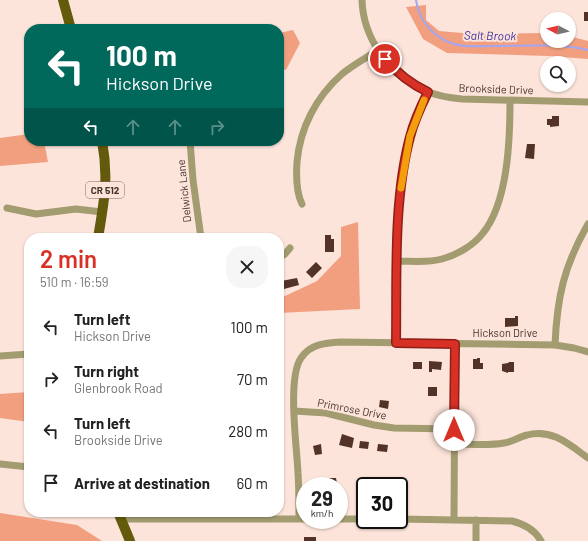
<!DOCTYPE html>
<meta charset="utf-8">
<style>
:root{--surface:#fff;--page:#f6f6f6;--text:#222;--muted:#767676;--accent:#d93025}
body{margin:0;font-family:Barlow,sans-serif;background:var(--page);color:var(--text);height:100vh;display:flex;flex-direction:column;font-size:15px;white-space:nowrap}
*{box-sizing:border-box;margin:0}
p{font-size:13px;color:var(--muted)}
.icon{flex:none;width:22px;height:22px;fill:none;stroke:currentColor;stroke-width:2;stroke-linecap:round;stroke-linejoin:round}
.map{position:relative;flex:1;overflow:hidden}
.sheet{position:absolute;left:24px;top:233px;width:260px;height:284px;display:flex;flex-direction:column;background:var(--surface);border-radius:16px;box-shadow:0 1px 3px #0004}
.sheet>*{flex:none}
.hud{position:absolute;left:24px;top:24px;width:260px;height:122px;border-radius:16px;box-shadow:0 1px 3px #0004;background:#00695c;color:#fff;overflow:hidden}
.needle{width:26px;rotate:277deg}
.buttons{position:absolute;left:540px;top:12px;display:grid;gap:8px}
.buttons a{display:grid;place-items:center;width:36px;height:36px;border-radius:50%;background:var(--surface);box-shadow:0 1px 3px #0004;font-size:20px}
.speed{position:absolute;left:296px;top:477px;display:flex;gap:8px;font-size:20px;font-weight:700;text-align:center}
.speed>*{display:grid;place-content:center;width:52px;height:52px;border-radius:50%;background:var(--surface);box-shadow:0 1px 3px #0004;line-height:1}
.speed small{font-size:10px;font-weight:400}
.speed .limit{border:2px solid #111;border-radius:6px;background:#fff;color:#111}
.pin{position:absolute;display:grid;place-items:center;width:34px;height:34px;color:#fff;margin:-17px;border:2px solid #fff;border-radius:50%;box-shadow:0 1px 4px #0007}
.me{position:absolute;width:44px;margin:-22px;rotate:0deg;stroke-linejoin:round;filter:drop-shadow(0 0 3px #0008)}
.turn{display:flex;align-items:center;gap:14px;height:84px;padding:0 16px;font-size:18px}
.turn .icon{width:52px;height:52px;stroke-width:2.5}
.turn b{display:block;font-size:28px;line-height:34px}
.lanes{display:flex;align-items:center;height:38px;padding:0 16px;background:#0003;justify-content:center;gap:20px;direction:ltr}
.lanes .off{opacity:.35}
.round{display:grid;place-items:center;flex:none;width:42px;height:42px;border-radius:16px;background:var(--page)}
.overview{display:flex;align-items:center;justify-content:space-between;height:68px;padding:0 16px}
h1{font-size:24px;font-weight:600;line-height:30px;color:var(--accent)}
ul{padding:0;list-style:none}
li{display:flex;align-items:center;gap:12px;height:52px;padding:0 16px}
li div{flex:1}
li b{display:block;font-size:15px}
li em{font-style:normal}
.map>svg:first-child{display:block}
.green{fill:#f29f7f}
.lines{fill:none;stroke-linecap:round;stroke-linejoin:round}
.stream{stroke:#a3a6f2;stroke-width:2}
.building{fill:#533327}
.street{stroke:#a29c70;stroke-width:7}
.primary{stroke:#645a0b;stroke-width:10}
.route-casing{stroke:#8d1f18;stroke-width:10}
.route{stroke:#d93025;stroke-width:7}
.slow{stroke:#f59e0b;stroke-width:7}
.labels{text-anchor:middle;stroke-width:4;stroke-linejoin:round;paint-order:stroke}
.shield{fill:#fde4da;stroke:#7c6962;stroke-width:1}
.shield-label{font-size:10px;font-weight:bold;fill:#44342e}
.street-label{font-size:11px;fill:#44342e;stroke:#fde4da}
.water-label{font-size:12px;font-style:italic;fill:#3f319c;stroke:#fde4da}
</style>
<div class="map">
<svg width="588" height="541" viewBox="0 0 588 541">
<rect width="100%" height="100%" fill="#fde4da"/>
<!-- green -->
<path class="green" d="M426,5V20L439,31L474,34L547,33V41H569V36L588,41V59L548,56L447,53L423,39L406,7Z
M293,30L300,43L286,70L279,67V33Z
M29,134V141H44L48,162L0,166V138Z
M358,222L360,309L279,313V296H285L317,281L341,256V227Z
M29,392V422L0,418V394Z
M0,513L77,525L102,541H0Z"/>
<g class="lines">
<!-- stream -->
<path class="stream" d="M416,0C419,20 432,36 451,43C463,48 480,46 493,46C524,46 557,43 588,50"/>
</g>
<!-- building -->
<path class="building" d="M584,12H588V21H584Z
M552,116H559V126L550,127V125H547V119H552Z
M527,144H535L534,159L525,158Z
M325,235H331V239H334V252H325Z
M316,262L322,268L312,278L306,272Z
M297,278L299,285L284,289L281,281Z
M515,316H518V326L505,327V318H515Z
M477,358H480V363H483V369H473V359H477Z
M429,361L442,362L441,370L432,369V372H429Z
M413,362H422V369H413Z
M509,362H514V372H508V373L502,371V364L508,363Z
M428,387H437V396H428Z
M380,400L389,401L388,409L379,407Z
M342,434L354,438L352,448L339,445Z
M26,439L29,440V449H25Z
M360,441L369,442L368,449L359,448Z
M321,444L322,454L315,455L313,446Z
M378,444L388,445L387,452L377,451Z
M329,478H336L337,484L329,485Z
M321,480H327V486H321Z
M339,493H343V500H339Z
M304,537H316V541H304Z"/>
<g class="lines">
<!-- street -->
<path class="street" d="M362,0C363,38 389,74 423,90C435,95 449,98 462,99L588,102
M190,141L193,180L201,238
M302,204C296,192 296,177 297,162C300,128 316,97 342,74C353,65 366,58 378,50
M7,208L36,214L76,209L102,212
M279,257L285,254L290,248
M397,261C412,261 428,263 442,259C457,255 474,245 483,233C508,202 510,140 510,101
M396,343C397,276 393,202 410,137C414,121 421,106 428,92
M555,345C557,297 564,266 588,224
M0,356L29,354
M294,411L326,413L374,425L394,428L454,429
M454,444C470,444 488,446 504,443C512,442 519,437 527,435C552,428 570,445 588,458
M0,464L29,467
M121,519H305
M299,519C299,503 299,488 298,473C297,448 287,378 301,358C310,344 325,343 341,342L555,345L574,348L588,352
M339,519H365
M399,519L512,521C524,524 535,530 541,541
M454,520L455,344
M476,520V541"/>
<!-- primary -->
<path class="primary" d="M63,0L71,29
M98,238C104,202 109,178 102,141
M118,512L130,541"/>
</g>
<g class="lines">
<!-- route casing -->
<g class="route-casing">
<path id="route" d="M385,59C397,73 411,84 428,92C421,106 414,121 410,137C393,201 397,277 396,343L455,344L454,430"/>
</g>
<!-- route -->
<use href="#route" class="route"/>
<!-- slow -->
<path class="slow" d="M401,188L410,136L424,100"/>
</g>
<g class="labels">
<!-- shield labels -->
<rect class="shield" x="86" y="182" width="38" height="16" rx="3"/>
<g class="shield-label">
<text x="105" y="194">CR 512</text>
</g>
<!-- street labels -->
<g class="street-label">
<text transform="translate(496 89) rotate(2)" y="4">Brookside Drive</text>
<text transform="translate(184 191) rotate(-96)" y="4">Delwick Lane</text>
<text x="505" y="337">Hickson Drive</text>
<text transform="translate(352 409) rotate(11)" y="4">Primrose Drive</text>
</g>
<!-- water labels -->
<g class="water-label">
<text transform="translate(490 36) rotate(1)" y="4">Salt Brook</text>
</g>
</g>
</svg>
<div class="buttons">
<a><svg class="needle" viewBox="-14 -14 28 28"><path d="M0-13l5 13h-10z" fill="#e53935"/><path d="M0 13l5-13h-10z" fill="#767676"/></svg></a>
<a><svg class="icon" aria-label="search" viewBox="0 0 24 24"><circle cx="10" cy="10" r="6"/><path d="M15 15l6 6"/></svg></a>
</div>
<div class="speed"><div>29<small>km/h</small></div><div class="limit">30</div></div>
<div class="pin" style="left:385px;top:59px;background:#d93025"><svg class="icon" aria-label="arrive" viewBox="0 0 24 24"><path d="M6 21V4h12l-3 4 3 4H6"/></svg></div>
<svg class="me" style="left:454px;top:430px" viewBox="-20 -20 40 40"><circle r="19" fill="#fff"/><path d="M0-13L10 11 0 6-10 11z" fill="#d93025"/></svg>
<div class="hud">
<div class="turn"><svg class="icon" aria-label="left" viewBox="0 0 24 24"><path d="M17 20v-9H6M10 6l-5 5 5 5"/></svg><div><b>100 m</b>Hickson Drive</div></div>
<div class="lanes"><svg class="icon" aria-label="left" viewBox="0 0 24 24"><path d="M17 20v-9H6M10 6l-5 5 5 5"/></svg><svg class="icon off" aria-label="ahead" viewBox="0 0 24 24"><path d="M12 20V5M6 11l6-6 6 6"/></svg><svg class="icon off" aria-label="ahead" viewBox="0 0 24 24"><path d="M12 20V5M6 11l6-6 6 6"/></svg><svg class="icon off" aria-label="right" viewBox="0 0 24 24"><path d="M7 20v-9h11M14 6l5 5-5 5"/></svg></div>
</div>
<section class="sheet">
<div class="overview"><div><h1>2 min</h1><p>510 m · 16:59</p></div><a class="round"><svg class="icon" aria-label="close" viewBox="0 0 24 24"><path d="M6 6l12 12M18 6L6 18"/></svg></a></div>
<ul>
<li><svg class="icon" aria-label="left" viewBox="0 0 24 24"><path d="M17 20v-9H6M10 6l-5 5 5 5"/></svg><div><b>Turn left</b><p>Hickson Drive</p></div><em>100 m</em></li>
<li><svg class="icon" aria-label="right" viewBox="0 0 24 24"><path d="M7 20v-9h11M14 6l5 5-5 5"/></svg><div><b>Turn right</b><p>Glenbrook Road</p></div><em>70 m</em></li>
<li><svg class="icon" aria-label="left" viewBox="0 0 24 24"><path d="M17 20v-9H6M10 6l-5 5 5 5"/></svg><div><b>Turn left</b><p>Brookside Drive</p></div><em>280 m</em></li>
<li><svg class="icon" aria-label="arrive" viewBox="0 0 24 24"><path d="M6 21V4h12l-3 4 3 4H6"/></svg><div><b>Arrive at destination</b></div><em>60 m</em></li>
</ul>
</section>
</div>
